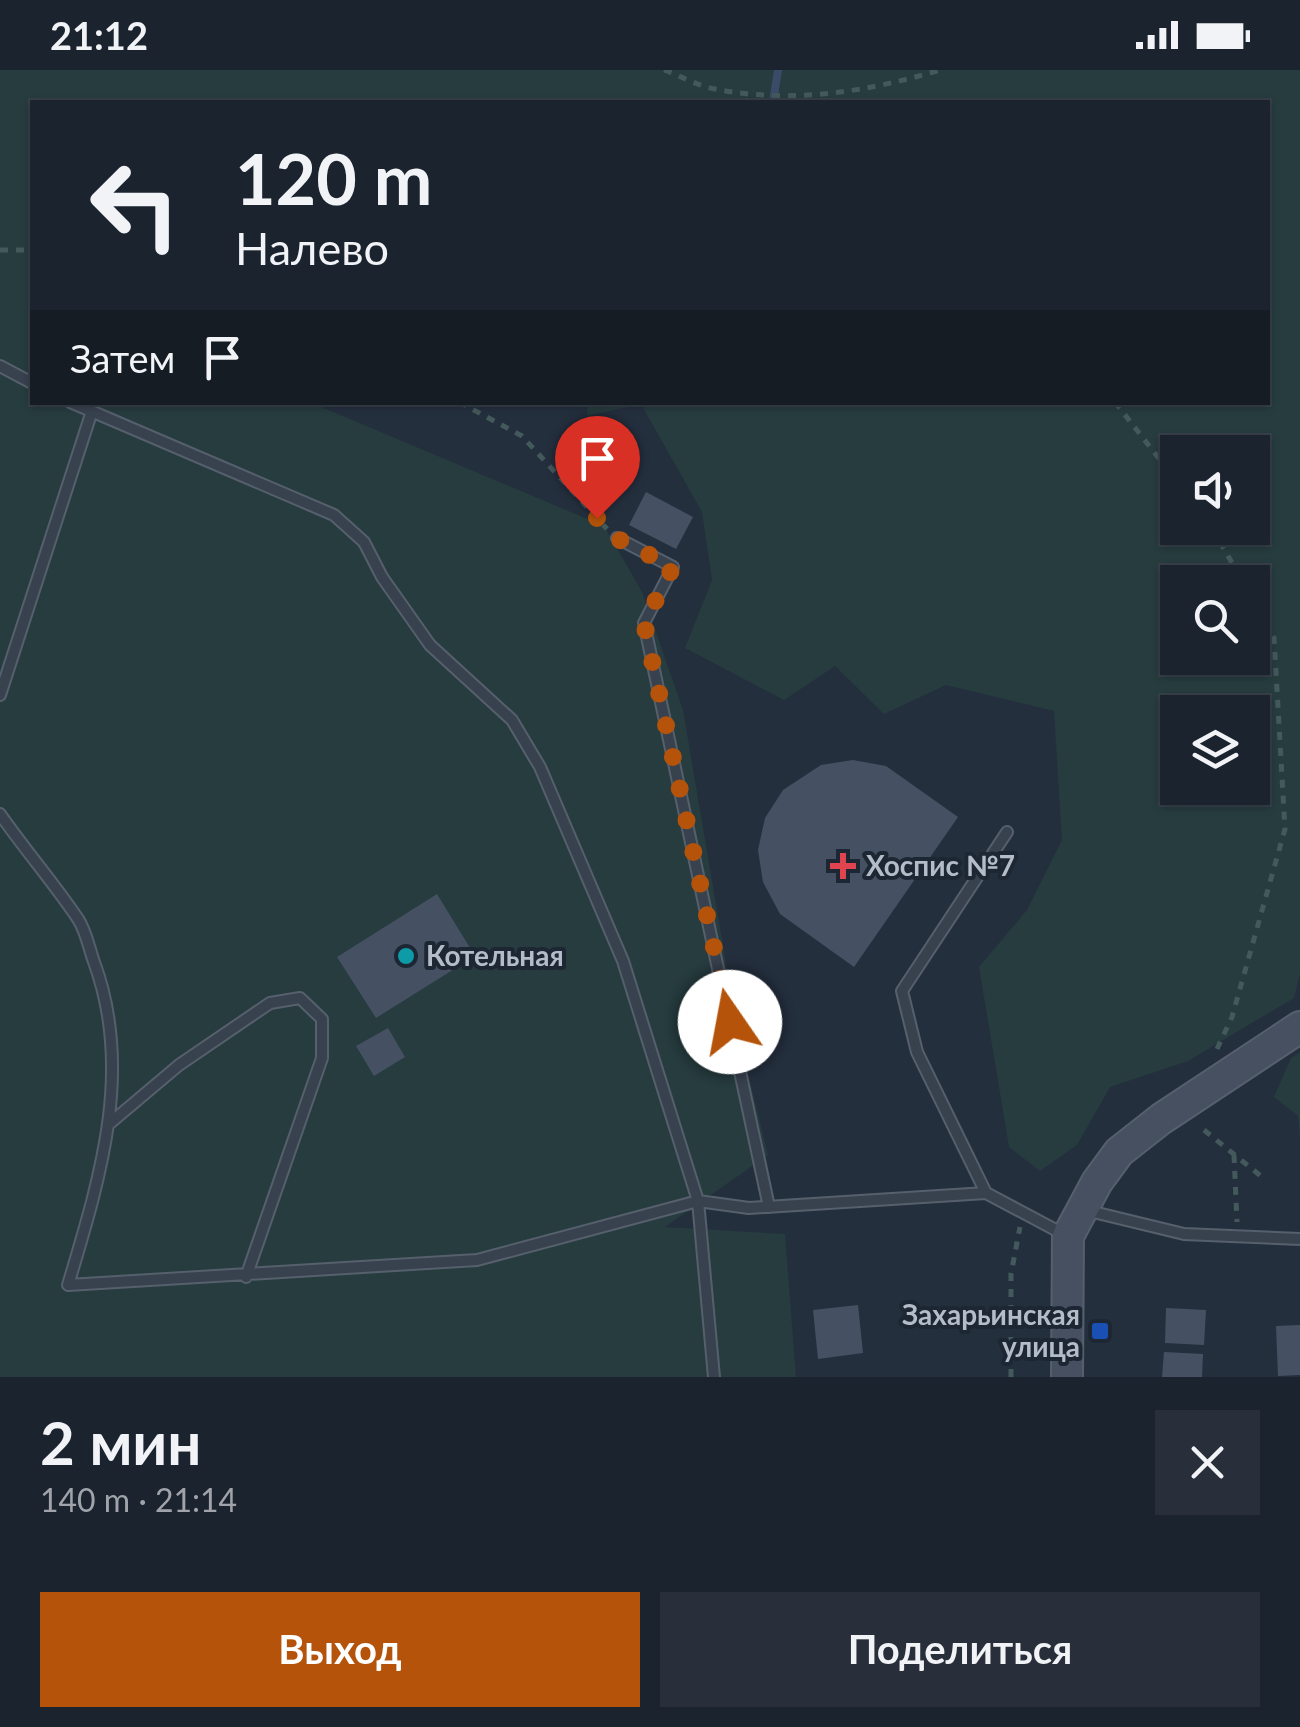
<!DOCTYPE html>
<html lang="ru">
<meta charset="utf-8">
<style>
:root{--surface:#1b232e;--page:#282f3a;--text:#f1f3f6;--muted:#a0a4aa;--line:#39404a;--accent:#b45309}
body{margin:0;font-family:Lato,sans-serif;background:var(--page);color:var(--text);height:100vh;display:flex;flex-direction:column;font-size:38px;white-space:nowrap}
*{box-sizing:border-box;margin:0}
p{font-size:32px;color:var(--muted)}
.icon{flex:none;width:55px;height:55px;fill:none;stroke:currentColor;stroke-width:2;stroke-linecap:round;stroke-linejoin:round}
.map{position:relative;height:1307px;overflow:hidden}
.side{display:flex;flex-direction:column;background:var(--surface);flex:1}
.side>*{flex:none}
.guide{position:absolute;left:30px;top:30px;width:1240px;height:305px;border-radius:0px;box-shadow:0 2px 8px #0004,0 0 0 2px var(--line);background:#1b232e;color:var(--text);overflow:hidden}
.controls{position:absolute;left:1160px;top:365px;display:grid;gap:20px}
.controls a{display:grid;place-items:center;width:110px;height:110px;border-radius:0px;background:var(--surface);box-shadow:0 2px 8px #0004,0 0 0 2px var(--line);font-size:50px}
.pin{position:absolute;display:grid;place-items:center;width:85px;height:85px;color:#fff;margin:-102px -42px;border-radius:50% 50% 50% 0;rotate:-45deg;box-shadow:0 0 10px #0007}
.pin .icon{rotate:45deg}
.me{position:absolute;width:110px;margin:-55px;rotate:348deg;stroke-linejoin:round;filter:drop-shadow(0 0 8px #0008)}
.turn{display:flex;align-items:center;gap:35px;height:210px;padding:0 40px;font-size:45px}
.turn .icon{width:130px;height:130px;stroke-width:2.5}
.turn b{display:block;font-size:70px;line-height:85px}
.then{display:flex;align-items:center;height:95px;padding:0 40px;background:#0003;gap:20px;font-size:38px}
.round{display:grid;place-items:center;flex:none;width:105px;height:105px;border-radius:0px;background:var(--page)}
.overview{display:flex;align-items:center;justify-content:space-between;height:170px;padding:0 40px}
h1{font-size:60px;font-weight:700;line-height:75px}
.button{display:flex;gap:20px;margin-top:auto;padding:20px 40px}
.button a{flex:1;height:115px;border-radius:0px;background:var(--accent);color:#fff;font-size:40px;font-weight:700;line-height:115px;text-align:center}
.button a+a{background:var(--page);color:var(--text)}
.status{display:flex;justify-content:space-between;align-items:center;height:70px;padding:0 50px;background:var(--surface);direction:ltr}
.status svg{height:28px;fill:currentColor}
.map>svg:first-child{display:block}
.green{fill:#263c3f;fill-rule:evenodd}
.lines{fill:none;stroke-linecap:round;stroke-linejoin:round}
.stream{stroke:#394c67;stroke-width:8}
.building{fill:#455162}
.service-casing{stroke:#565f6c;stroke-width:14}
.secondary-casing{stroke:#565f6c;stroke-width:34}
.path{stroke:#44595c;stroke-width:5;stroke-dasharray:8 8;stroke-linecap:butt}
.service{stroke:#38414e;stroke-width:10}
.secondary{stroke:#465061;stroke-width:30}
.route{stroke:#b45309;stroke-width:18;stroke-dasharray:0 32.4}
.health-dot{fill:#e0444e;stroke:#1d2633;stroke-width:4}
.culture-dot{fill:#0f9aa8;stroke:#1d2633;stroke-width:4}
.transit-dot{fill:#1a4fb4;stroke:#1d2633;stroke-width:4}
.labels{text-anchor:middle;stroke-width:8;stroke-linejoin:round;paint-order:stroke}
.poi-label{font-size:28px;font-weight:bold;fill:#b4bcc9;stroke:#1d2633;text-anchor:start}
</style>
<div class="status"><b>21:12</b><svg viewBox="0 0 49 12"><path d="M0 12V9h3v3zM5 12V6h3v6zM10 12V3h3v9zM15 12V0h3v12zM26 1h20v11H26zM47 4h2v5h-2z"/></svg></div>
<div class="map">
<svg width="1300" height="1307" viewBox="0 0 1300 1307">
<rect width="100%" height="100%" fill="#242f3e"/>
<!-- green -->
<path class="green" d="M0,0H1300V903L1294,928L1188,991L1110,1017L1077,1075L1040,1101L1009,1077L979,897L1027,840L1062,770L1054,641L946,615L884,644L835,596L784,630L685,578L712,510L702,442L641,334L587,346L588,333L1268,332V32H32V332L312,333L604,456L642,522L683,640L737,958L768,1085L665,1157L785,1164L796,1307H0ZM1178,382H1252V458H1178ZM1178,512H1252V588H1178ZM1178,642H1252V718H1178Z
M1300,982V1067L1298,1046L1274,1027L1291,988Z"/>
<g class="lines">
<!-- stream -->
<path class="stream" d="M773,32L778,0"/>
</g>
<!-- building -->
<path class="building" d="M646,422L693,447L676,479L629,455Z
M853,690L886,696L958,747L854,897L780,844L763,812L758,780L765,748L783,720L821,695Z
M437,824L475,886L376,948L337,887Z
M388,958L405,987L374,1006L356,976Z
M858,1235L863,1283L818,1289L813,1240Z
M1166,1238L1206,1240L1204,1275L1165,1273Z
M1300,1255V1305L1278,1306L1276,1256Z
M1164,1282L1203,1284L1202,1307H1162Z"/>
<g class="lines">
<!-- service casing -->
<g class="service-casing">
<path id="service" d="M0,296L32,313
M70,332L334,445L364,472L382,507L430,575L512,650L540,697L623,891L698,1131L714,1307
M617,468L673,497L644,553L769,1137
M0,625L91,344
M0,744C25,780 54,813 78,849C86,861 89,878 94,892C134,1000 100,1108 68,1215L477,1190L698,1131L749,1138L986,1123
M1007,762L902,921L917,982L986,1123L1067,1166
M109,1054L179,995L270,933L300,928L322,949V988L246,1207
M1085,1140L1184,1164L1300,1169"/>
</g>
<!-- secondary casing -->
<g class="secondary-casing">
<path id="secondary" d="M1067,1307L1068,1166L1097,1112L1119,1082L1161,1049L1300,957"/>
</g>
<!-- path -->
<path class="path" d="M664,0C681,6 698,16 715,19C790,34 867,22 940,0
M0,180H32
M459,332L522,366L607,459
M1115,332L1178,413
M1212,458L1243,512
M1217,979L1232,947L1285,759L1274,568L1252,529
M1204,1060L1262,1107
M1234,1085L1237,1152
M1011,1307V1204L1020,1157"/>
<!-- service -->
<use href="#service" class="service"/>
<!-- secondary -->
<use href="#secondary" class="secondary"/>
</g>
<g class="lines">
<!-- route -->
<path class="route" d="M597,448L616,468L673,497L644,553L730,952"/>
</g>
<!-- markers -->
<path class="health-dot" d="M838 781h10v10h10v10h-10v10h-10v-10h-10v-10h10z"/>
<circle class="culture-dot" cx="406" cy="886" r="10"/>
<rect class="transit-dot" x="1090" y="1251" width="20" height="20" rx="5"/>
<g class="labels">
<!-- poi labels -->
<g class="poi-label">
<text x="866" y="806">Хоспис №7</text>
<text x="426" y="896">Котельная</text>
<text x="1080" y="1255" text-anchor="end">Захарьинская<tspan x="1080" dy="32">улица</tspan></text>
</g>
</g>
</svg>
<div class="controls">
<a><svg class="icon" aria-label="sound" viewBox="0 0 24 24"><path d="M4 9h4l5-4v14l-5-4H4zM17 9q2 3 0 6"/></svg></a>
<a><svg class="icon" aria-label="search" viewBox="0 0 24 24"><circle cx="10" cy="10" r="6"/><path d="M15 15l6 6"/></svg></a>
<a><svg class="icon" aria-label="layers" viewBox="0 0 24 24"><path d="M12 4l9 5-9 5-9-5zM3 14l9 5 9-5"/></svg></a>
</div>
<div class="pin" style="left:597px;top:448px;background:#d93025"><svg class="icon" aria-label="arrive" viewBox="0 0 24 24"><path d="M6 21V4h12l-3 4 3 4H6"/></svg></div>
<svg class="me" style="left:730px;top:952px" viewBox="-20 -20 40 40"><circle r="19" fill="#fff"/><path d="M0-13L10 11 0 6-10 11z" fill="#b45309"/></svg>
<div class="guide">
<div class="turn"><svg class="icon" aria-label="left" viewBox="0 0 24 24"><path d="M17 20v-9H6M10 6l-5 5 5 5"/></svg><div><b>120 m</b>Налево</div></div>
<div class="then">Затем<svg class="icon" aria-label="arrive" viewBox="0 0 24 24"><path d="M6 21V4h12l-3 4 3 4H6"/></svg></div>
</div>
</div>
<section class="side">
<div class="overview"><div><h1>2 мин</h1><p>140 m · 21:14</p></div><a class="round"><svg class="icon" aria-label="close" viewBox="0 0 24 24"><path d="M6 6l12 12M18 6L6 18"/></svg></a></div>
<div class="button"><a>Выход</a><a>Поделиться</a></div>
</section>
